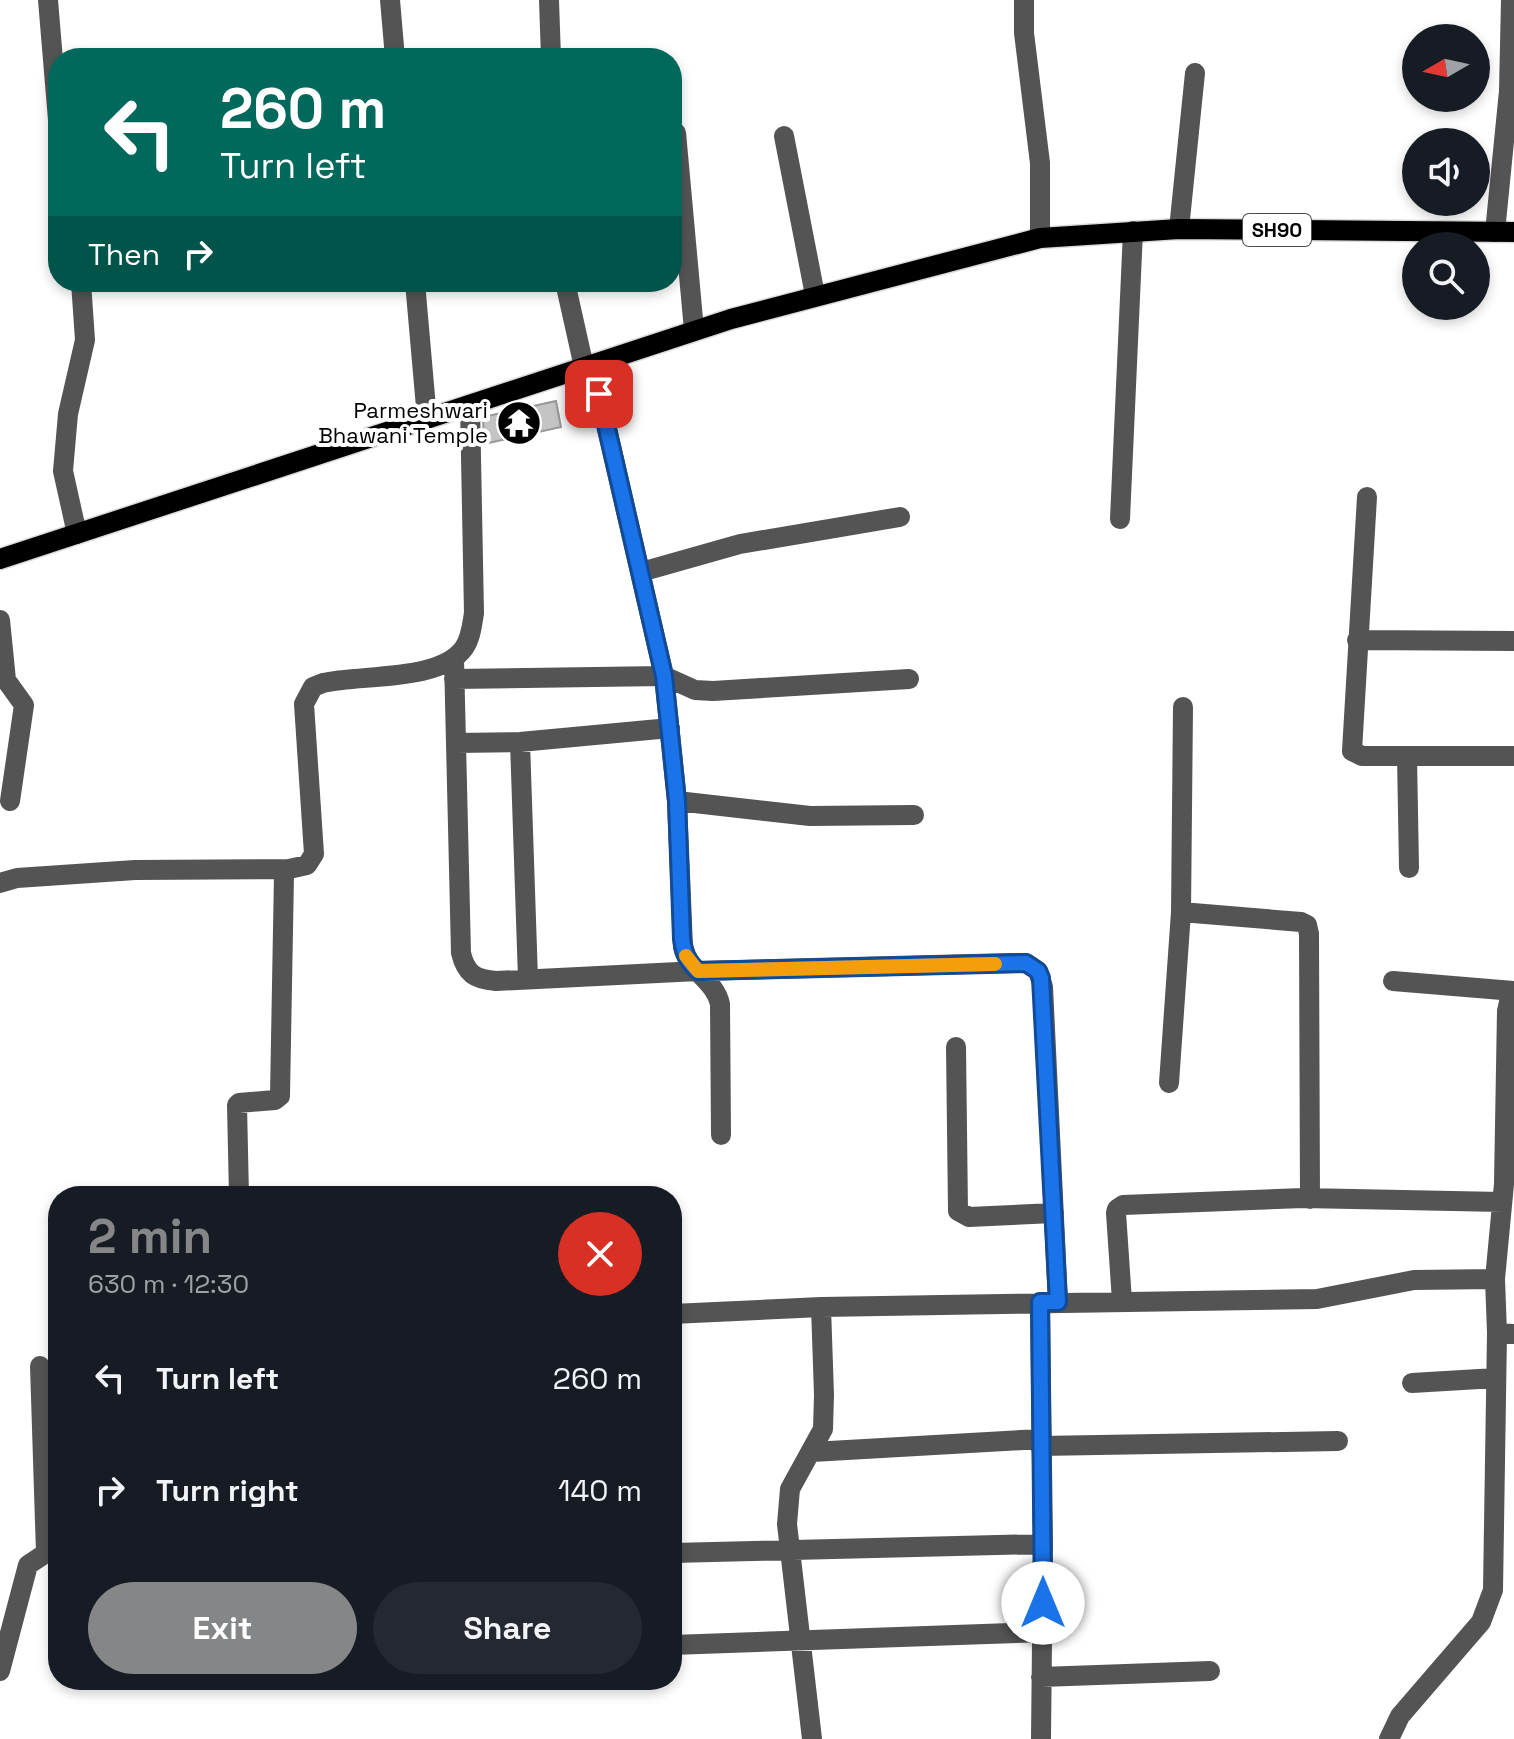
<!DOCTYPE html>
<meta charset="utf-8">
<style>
:root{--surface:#171b24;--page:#242831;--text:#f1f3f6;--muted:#9ea1a6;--accent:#858687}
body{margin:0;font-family:"Space Grotesk",sans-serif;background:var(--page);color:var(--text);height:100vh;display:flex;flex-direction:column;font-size:30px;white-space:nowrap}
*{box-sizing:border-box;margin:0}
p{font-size:26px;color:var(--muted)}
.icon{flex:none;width:44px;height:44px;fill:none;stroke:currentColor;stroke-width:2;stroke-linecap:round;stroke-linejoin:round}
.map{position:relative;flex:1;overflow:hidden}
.sheet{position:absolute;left:48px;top:1186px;width:634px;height:504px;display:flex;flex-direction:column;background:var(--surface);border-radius:32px;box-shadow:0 4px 12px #0003}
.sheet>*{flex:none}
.banner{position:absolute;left:48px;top:48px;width:634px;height:244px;border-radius:32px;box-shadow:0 4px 12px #0003;background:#00695c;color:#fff;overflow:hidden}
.needle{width:52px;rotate:261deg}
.fabs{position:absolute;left:1402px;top:24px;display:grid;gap:16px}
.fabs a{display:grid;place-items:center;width:88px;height:88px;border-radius:50%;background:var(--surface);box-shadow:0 4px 12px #0003;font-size:40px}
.pin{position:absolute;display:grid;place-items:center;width:68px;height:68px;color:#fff;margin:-34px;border-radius:16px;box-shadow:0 4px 12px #0006}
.me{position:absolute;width:88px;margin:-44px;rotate:0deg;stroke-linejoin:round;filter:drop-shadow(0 0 6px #0008)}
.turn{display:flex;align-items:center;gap:28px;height:168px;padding:0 40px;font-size:36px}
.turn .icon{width:104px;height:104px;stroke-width:2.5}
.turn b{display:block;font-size:56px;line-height:68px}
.then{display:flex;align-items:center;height:76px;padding:0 40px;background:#0003;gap:16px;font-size:30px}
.round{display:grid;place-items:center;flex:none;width:84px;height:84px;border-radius:42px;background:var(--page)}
.head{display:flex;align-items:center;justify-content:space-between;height:136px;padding:0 40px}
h1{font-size:48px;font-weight:800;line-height:60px;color:var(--accent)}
.button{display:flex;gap:16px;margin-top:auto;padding:16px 40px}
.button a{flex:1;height:92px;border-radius:48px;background:var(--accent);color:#fff;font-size:32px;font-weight:800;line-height:92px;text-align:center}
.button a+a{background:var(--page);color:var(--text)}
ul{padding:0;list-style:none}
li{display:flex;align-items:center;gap:24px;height:112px;padding:0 40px}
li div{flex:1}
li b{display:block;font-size:30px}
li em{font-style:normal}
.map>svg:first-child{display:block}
.building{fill:#c4c4c4;stroke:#989898;stroke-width:2}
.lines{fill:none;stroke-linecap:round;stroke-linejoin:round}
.major-casing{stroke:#dbdbdb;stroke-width:23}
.minor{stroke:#545454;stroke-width:20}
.major{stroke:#000;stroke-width:20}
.route-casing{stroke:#114b97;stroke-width:20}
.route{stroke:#1a73e8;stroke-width:14}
.slow{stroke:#f59e0b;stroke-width:14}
.labels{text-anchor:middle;stroke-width:8;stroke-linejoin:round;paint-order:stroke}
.shield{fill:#fff;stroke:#4c4c4c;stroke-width:2}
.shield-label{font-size:20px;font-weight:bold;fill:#000}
.poi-label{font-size:22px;fill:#000;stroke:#fff;text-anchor:end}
</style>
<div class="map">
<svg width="1514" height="1739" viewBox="0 0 1514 1739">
<rect width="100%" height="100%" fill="#fff"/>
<!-- building -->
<path class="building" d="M556,401L561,427L484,444L483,417Z"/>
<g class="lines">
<!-- major casing -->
<g class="major-casing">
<path id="major" d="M0,559L731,319L1040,238L1179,229L1514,232"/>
</g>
<!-- minor -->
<path class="minor" d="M48,0L58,120
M390,0L395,58
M549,0L551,58
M1024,0V33L1040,163V238
M676,133L694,330
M784,136L815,295
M1179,229L1195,73
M1495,232L1509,91L1511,0
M415,282L427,419
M565,282L584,367
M592,364L664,676L677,801L683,947C688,971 715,980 720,1004L721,1135
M1367,497L1352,751L1362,756H1514
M1120,519L1133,231
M77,534L63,471L68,414L85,340L81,282
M641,572L740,544L900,517
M0,620L6,680L24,705L10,801
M1357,640L1514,641
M454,659L461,953C466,974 475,979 496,981L698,971L1012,963H1026L1038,971L1043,987L1058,1302
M454,679L664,676L695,690L713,691L909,679
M520,742L528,979
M456,743L520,742L670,728
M1407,756L1409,868
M677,801L810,816L914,815
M0,883L17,878L135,870L289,869
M1181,912L1301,922L1307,925L1309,934L1310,1199
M1393,981L1514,991
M956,1047L958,1211L969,1217L1054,1213
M1169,1083L1181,912L1183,707
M239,1196L237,1105L239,1103L275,1100L280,1096L284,874L289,869L307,865L314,854L304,704L313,687L323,683C361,674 440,682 464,648C471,638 472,625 474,613L470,405
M1495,1279L1504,1184L1507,1011L1510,998L1514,992
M1122,1301L1116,1213L1117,1209L1123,1205L1303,1198L1502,1202
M1040,1302L1043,1544L1041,1739
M672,1314L821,1307L1317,1299L1414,1280L1495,1279L1497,1333L1514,1334
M40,1366L46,1553
M1412,1383L1496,1378
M1040,1446L1338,1441
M812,1452L1040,1439
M672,1553L1043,1544
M672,1645L1043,1632
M0,1671L28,1565L46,1553L58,1552
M1041,1677L1210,1671
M812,1739L787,1524L790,1489L823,1429L824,1395L821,1307
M1389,1739L1400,1716L1481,1622L1493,1590L1497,1333"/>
<!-- major -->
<use href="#major" class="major"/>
</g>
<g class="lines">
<!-- route casing -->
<g class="route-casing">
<path id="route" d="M599,394L664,676L677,801L682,939C684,953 687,961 698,971L1026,963L1038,971L1041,978L1058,1302H1040L1043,1603"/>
</g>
<!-- route -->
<use href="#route" class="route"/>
<!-- slow -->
<path class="slow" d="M686,956L698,971L995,964"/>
</g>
<!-- icons -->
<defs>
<g id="temple-disc" transform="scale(2.3)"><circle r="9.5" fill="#000" stroke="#fff"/><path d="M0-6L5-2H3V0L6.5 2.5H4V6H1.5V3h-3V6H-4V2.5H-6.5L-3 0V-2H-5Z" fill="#fff"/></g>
</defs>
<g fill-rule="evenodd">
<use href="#temple-disc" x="519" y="423"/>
</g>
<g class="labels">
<!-- shield labels -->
<rect class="shield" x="1243" y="214" width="68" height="32" rx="6"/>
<g class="shield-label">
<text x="1277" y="237">SH90</text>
</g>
<!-- poi labels -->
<g class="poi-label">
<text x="488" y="418">Parmeshwari<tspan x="488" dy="25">Bhawani Temple</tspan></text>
</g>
</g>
</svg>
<div class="fabs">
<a><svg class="needle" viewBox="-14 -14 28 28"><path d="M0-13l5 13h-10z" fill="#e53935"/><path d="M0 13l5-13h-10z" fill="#9ea1a6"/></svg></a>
<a><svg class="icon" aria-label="sound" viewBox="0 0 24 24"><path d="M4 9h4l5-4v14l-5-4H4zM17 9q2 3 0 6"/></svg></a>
<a><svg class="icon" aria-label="search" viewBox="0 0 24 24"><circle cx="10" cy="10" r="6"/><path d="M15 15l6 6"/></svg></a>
</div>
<div class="pin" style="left:599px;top:394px;background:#d93025"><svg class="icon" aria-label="arrive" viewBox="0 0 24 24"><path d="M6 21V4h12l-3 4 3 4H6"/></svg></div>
<svg class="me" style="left:1043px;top:1603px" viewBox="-20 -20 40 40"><circle r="19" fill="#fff"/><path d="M0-13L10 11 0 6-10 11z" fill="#1a73e8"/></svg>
<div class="banner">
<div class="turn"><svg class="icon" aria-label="left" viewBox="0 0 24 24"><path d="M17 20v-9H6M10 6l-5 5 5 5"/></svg><div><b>260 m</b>Turn left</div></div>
<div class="then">Then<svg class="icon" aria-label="right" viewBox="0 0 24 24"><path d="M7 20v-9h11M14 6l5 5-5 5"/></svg></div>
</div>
<section class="sheet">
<div class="head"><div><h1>2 min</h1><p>630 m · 12:30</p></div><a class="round" style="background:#d93025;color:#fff"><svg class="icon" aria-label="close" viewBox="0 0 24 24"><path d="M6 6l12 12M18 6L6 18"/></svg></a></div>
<ul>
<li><svg class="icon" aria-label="left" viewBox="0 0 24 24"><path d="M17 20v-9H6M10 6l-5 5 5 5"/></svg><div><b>Turn left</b></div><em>260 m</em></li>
<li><svg class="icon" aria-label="right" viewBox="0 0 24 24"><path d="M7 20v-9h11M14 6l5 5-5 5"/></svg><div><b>Turn right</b></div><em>140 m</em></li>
</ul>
<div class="button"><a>Exit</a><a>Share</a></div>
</section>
</div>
